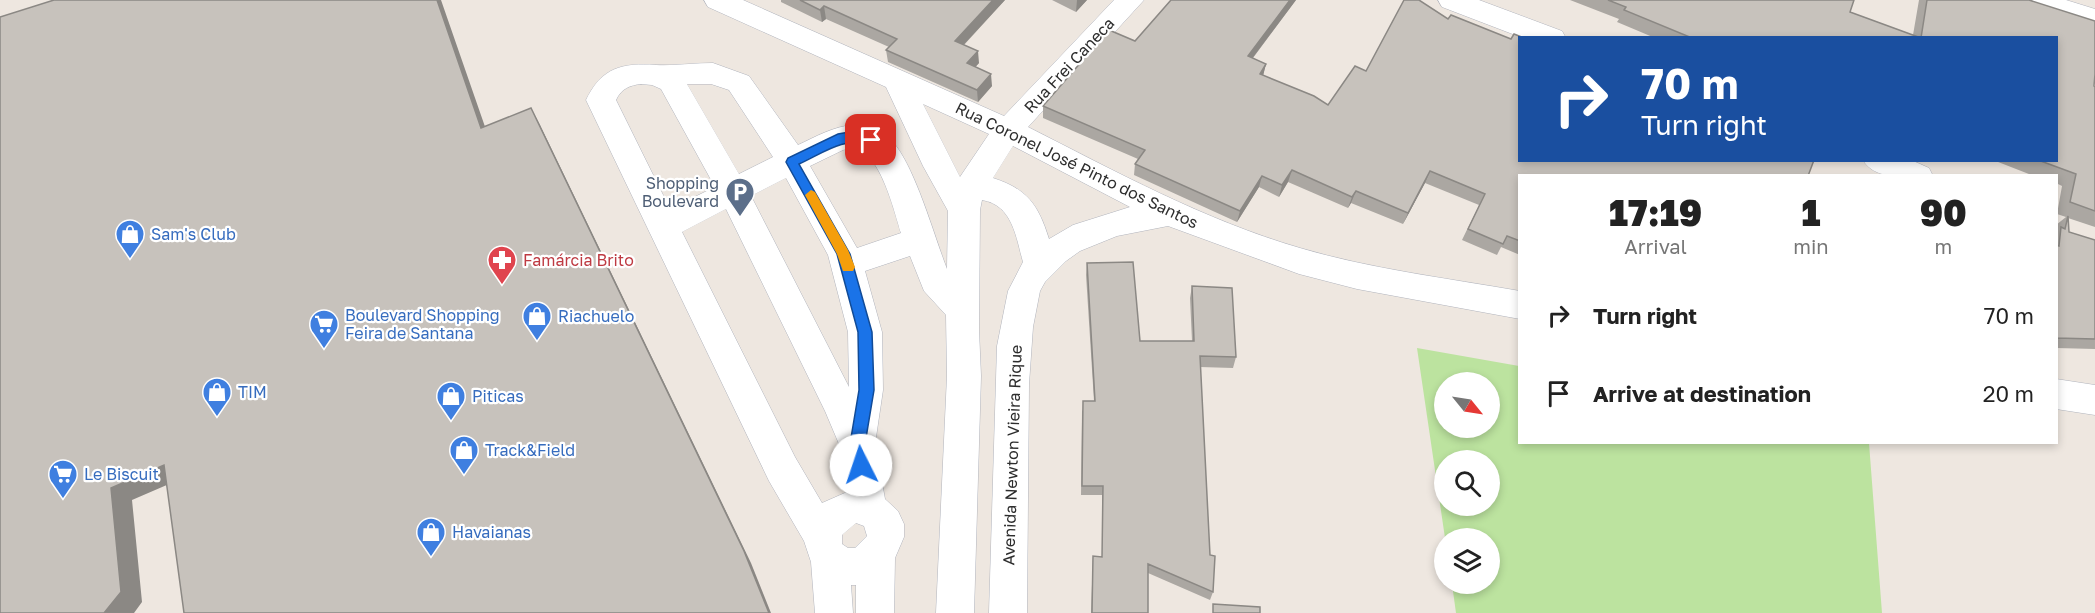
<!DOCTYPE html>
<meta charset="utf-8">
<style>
:root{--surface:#fff;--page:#f2f2f2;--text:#222;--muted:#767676}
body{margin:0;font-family:"Golos Text",sans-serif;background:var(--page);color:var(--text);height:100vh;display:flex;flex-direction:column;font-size:22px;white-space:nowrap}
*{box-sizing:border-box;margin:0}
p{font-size:20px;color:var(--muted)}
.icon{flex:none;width:33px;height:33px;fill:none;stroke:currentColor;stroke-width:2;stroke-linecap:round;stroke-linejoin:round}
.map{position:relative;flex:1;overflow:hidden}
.sheet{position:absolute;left:1518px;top:174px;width:540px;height:270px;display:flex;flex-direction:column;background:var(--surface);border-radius:0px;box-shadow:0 3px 9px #0003}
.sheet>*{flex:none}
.hud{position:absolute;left:1518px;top:36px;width:540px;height:126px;border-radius:0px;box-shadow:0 3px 9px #0003;background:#1a4fa0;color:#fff;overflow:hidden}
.needle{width:39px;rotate:120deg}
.fabs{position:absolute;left:1434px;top:372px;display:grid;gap:12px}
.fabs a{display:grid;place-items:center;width:66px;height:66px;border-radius:50%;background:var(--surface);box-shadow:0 3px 9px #0003;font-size:30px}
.pin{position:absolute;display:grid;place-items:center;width:51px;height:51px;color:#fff;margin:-26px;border-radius:12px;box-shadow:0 3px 9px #0006}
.me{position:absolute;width:66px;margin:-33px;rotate:356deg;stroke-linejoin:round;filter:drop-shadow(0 0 4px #0008)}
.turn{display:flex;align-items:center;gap:21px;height:126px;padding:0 24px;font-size:27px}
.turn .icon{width:78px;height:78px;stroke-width:2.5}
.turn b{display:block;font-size:42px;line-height:51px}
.eta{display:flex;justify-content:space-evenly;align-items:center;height:102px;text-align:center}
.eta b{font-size:36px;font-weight:800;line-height:42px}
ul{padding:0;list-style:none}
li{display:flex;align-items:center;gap:18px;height:78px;padding:0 24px}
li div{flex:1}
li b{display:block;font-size:22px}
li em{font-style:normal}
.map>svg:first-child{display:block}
.green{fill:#bce39f;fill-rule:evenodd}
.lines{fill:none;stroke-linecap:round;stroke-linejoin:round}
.minor-casing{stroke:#b1b4bd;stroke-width:1}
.minor{fill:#fff;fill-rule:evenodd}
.wall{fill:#aba7a2}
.shaded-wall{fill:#8b8884}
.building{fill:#c7c2bc;stroke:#8b8884;stroke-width:1.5}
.route{fill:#1a73e8;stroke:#114b97;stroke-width:1.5}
.slow{fill:#f59e0b}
.labels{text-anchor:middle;stroke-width:4.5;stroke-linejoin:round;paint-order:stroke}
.street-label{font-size:16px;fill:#2d2d2d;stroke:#fff}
.service-label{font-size:16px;fill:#4e5e75;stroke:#fff;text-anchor:end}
.shop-label{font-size:16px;fill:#366cbe;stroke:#fff;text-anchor:start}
.health-label{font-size:16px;fill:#be3a42;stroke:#fff;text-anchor:start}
</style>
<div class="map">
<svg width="2095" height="613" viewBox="0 0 2095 613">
<rect width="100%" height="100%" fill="#eee7e0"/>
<!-- green -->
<path class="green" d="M1417,348L1519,366L1520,442L1869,443L1882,613H1456L1452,584H1490V538H1445ZM1444,382H1490V428H1444ZM1444,460H1490V506H1444Z"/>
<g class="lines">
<!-- minor casing -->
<g class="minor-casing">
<path id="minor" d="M704,0H743L1004,116L1114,0H1144L1028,127C1117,172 1204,220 1300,248C1371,269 1446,278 1520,291V319L1357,289L1299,274L1168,226L1117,236L1080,251L1066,261L1045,282L1040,291L1033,327L1029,384L1027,613H989L997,346L1008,291L1023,262C1016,238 1013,205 982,200L980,210L979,330L981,376L974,613H936L947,376L946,315L924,291L910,256L865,271L882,332L883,390L875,444L885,499L898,511L904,524V537L895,558L894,613H856V585H851L853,613H815L811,562L804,541L769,481L586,100C602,67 622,63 656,65C674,66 695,63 713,63L749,76L798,145C815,137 834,126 854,125C867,125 883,131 892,141C915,166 934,236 947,269L948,211L923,166L886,87L708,7ZM641,84L652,85L661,89L715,187L670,209L616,100C621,89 630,85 641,84ZM687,84H711L729,90L773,157L739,174ZM923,104L989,134L960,177ZM1013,146L1130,207L1073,225L1049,239C1038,204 1027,189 993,178ZM853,148C880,150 894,211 901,233L857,248L810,166L843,150ZM786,178L828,255L848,332L849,387L751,196ZM726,209L825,411L839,444L847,492L822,503L795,457L682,232ZM856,523L864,526L867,536L855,548H848L842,544V535Z
M1438,0H1479L1562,31L1566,38H1523L1442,7Z
M2021,0H2066L2095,9V29L2025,7Z
M1863,160H1911L1929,168L1933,176C1912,176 1875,182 1863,160Z
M2056,379L2095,385V415L2056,409Z"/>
</g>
<!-- minor -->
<use href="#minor" class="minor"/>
</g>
<!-- wall -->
<path class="wall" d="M781,0H1005L964,45L979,63L975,67L992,86L978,102L888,62L886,50L889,47L826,19L822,22L781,2Z
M1052,0H1087L1076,12Z
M1171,0H1296L1253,58L1266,64L1263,75L1328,105L1520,176V255L1501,247L1497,255L1462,240L1479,205L1425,183L1403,224L1351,203L1348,208L1288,182L1279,197L1259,187L1237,222L1134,175L1135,164L1138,159L1043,118V106L1135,41Z
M1570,0H1854L1850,12L1913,35L1919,0H2029L2094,86L2095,87V227L2068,218L2069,232L2095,240V349L2056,348V225L2066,217L2057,214L2062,186L2056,183V176H2034L1993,160H2056V38H1655L1617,22L1619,19Z
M1087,263L1140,341H1192L1190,298L1192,286L1236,357L1233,368L1200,367L1210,555L1213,592L1210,600L1148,573V613H1091L1093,556L1102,557V495H1081L1082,411L1094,401L1086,275Z"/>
<!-- shaded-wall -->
<path class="shaded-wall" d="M437,0H441L491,144L481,128Z
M993,0H1005L956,53L955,41Z
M1077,0H1087L1076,12Z
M1290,0H1296L1245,68L1248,56Z
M824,6L826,19L822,22L820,10Z
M978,51L979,63L968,75L967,63Z
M1266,64L1263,76L1260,74Z
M991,74L992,86L978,102L977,90Z
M531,108L540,125L751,563L771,613H769Z
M1292,170L1288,182L1279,197L1282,185Z
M1430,171L1425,183L1403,224L1408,213Z
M1262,176L1259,187L1237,222L1240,211Z
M1356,191L1351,203L1348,208L1352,197Z
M164,465L183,478L132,500L142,602L134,613H104L111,488Z"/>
<!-- building -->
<path class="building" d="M54,0H437L481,128L531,108L744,551L769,613H184L164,465L111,488L121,592L104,613H0V17Z
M800,0H993L955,41L978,51L967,63L991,74L977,90L886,50L897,39L824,6L820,10Z
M1171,0H1290L1248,56L1266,64L1260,74L1314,96L1328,105L1355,66L1366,71L1404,0H1419L1448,19L1451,15L1511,39L1514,34L1524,38H1520V160H1814L1808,176H1520V241L1507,236L1503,244L1468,229L1485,194L1430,171L1408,213L1356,191L1352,197L1292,170L1282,185L1262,176L1240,211L1135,164L1145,150L1043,106L1109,30L1135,41Z
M1608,0H1854L1850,12L1921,38H1692L1624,10L1626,7Z
M1927,0H2029L2095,21V74L2094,86L2095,87V211L2070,202L2076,174L2038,160H2056V38H1921Z
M2068,216L2069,232L2095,240V339L2056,338V245L2059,246L2061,227L2065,229Z
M1133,262L1140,341H1194L1192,286L1232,288L1236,357L1200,356L1210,555L1215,556L1213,592L1148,564V613H1092L1093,556L1102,557L1103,486H1082L1083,401H1095L1087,263Z
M1213,604L1260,607V613H1213Z"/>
<!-- route -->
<path class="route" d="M855,131L875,136L877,140L871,144C843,137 825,152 799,164L850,254L872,332L874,390L865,444L868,465L866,470L861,472L855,470L850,444L859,390L858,332L837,254L786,162L788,158L838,134Z"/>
<!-- slow -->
<path class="slow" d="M811,190L815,192L848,250L855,267L853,271H843L837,254L805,195Z"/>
<!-- icons -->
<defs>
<g id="parking-pin" transform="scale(1.5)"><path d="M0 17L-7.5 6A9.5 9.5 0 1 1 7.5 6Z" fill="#5c6f8a" stroke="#fff"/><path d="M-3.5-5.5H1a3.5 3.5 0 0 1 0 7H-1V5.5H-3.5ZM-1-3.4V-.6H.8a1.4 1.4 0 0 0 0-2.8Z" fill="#fff"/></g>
<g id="shop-pin" transform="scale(1.5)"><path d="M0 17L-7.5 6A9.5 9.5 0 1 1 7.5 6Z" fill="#3f7fe0" stroke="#fff"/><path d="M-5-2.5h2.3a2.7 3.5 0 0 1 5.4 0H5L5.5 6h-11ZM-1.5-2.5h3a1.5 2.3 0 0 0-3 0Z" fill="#fff"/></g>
<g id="pharmacy-pin" transform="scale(1.5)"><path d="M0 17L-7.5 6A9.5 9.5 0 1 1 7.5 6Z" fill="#e0444e" stroke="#fff"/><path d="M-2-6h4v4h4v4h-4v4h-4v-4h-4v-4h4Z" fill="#fff"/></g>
<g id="supermarket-pin" transform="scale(1.5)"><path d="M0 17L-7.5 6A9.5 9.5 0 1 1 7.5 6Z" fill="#3f7fe0" stroke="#fff"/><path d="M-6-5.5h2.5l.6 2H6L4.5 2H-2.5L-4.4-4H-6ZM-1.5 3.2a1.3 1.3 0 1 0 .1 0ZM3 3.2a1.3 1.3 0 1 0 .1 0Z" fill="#fff"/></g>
</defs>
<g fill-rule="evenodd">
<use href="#parking-pin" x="740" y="192"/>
<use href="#shop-pin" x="130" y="234"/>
<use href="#pharmacy-pin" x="502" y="260"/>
<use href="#shop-pin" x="537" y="316"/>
<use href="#supermarket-pin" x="324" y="324"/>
<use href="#shop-pin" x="217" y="392"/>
<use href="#shop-pin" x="451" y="396"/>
<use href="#shop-pin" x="464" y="450"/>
<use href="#supermarket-pin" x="63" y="474"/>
<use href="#shop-pin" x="431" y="532"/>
</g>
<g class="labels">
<!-- street labels -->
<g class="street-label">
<text transform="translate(1069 65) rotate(-47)" y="6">Rua Frei Caneca</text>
<text transform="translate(1077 165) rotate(26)" y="6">Rua Coronel José Pinto dos Santos</text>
<text transform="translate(1012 455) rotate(-88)" y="6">Avenida Newton Vieira Rique</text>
</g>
<!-- service labels -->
<g class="service-label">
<text x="719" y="189">Shopping<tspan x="719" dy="18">Boulevard</tspan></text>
</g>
<!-- shop labels -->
<g class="shop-label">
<text x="151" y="240">Sam's Club</text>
<text x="345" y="321">Boulevard Shopping<tspan x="345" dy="18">Feira de Santana</tspan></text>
<text x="558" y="322">Riachuelo</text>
<text x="238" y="398">TIM</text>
<text x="472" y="402">Piticas</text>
<text x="485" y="456">Track&amp;Field</text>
<text x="84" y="480">Le Biscuit</text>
<text x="452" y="538">Havaianas</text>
</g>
<!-- health labels -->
<g class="health-label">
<text x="523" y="266">Famárcia Brito</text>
</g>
</g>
</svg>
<div class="fabs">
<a><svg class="needle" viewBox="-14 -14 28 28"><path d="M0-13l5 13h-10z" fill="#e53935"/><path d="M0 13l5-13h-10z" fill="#767676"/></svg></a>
<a><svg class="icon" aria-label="search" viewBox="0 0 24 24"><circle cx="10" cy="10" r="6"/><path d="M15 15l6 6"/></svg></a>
<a><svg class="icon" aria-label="layers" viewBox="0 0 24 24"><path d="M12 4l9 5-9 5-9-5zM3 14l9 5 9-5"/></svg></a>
</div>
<div class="pin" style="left:871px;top:140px;background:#d93025"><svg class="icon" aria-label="arrive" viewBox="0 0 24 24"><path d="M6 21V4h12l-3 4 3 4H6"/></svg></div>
<svg class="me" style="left:861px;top:465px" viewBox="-20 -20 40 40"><circle r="19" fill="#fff"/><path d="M0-13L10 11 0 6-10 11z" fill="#1a73e8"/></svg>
<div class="hud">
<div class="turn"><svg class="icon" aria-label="right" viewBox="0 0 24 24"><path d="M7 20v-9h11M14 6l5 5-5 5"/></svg><div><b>70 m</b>Turn right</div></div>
</div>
<section class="sheet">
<div class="eta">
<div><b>17:19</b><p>Arrival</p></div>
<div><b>1</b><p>min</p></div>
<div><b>90</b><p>m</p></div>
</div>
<ul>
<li><svg class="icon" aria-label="right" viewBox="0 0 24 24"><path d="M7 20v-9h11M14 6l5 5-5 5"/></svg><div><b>Turn right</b></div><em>70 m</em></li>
<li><svg class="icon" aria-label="arrive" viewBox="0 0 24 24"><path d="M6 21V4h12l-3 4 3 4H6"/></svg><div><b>Arrive at destination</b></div><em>20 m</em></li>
</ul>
</section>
</div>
